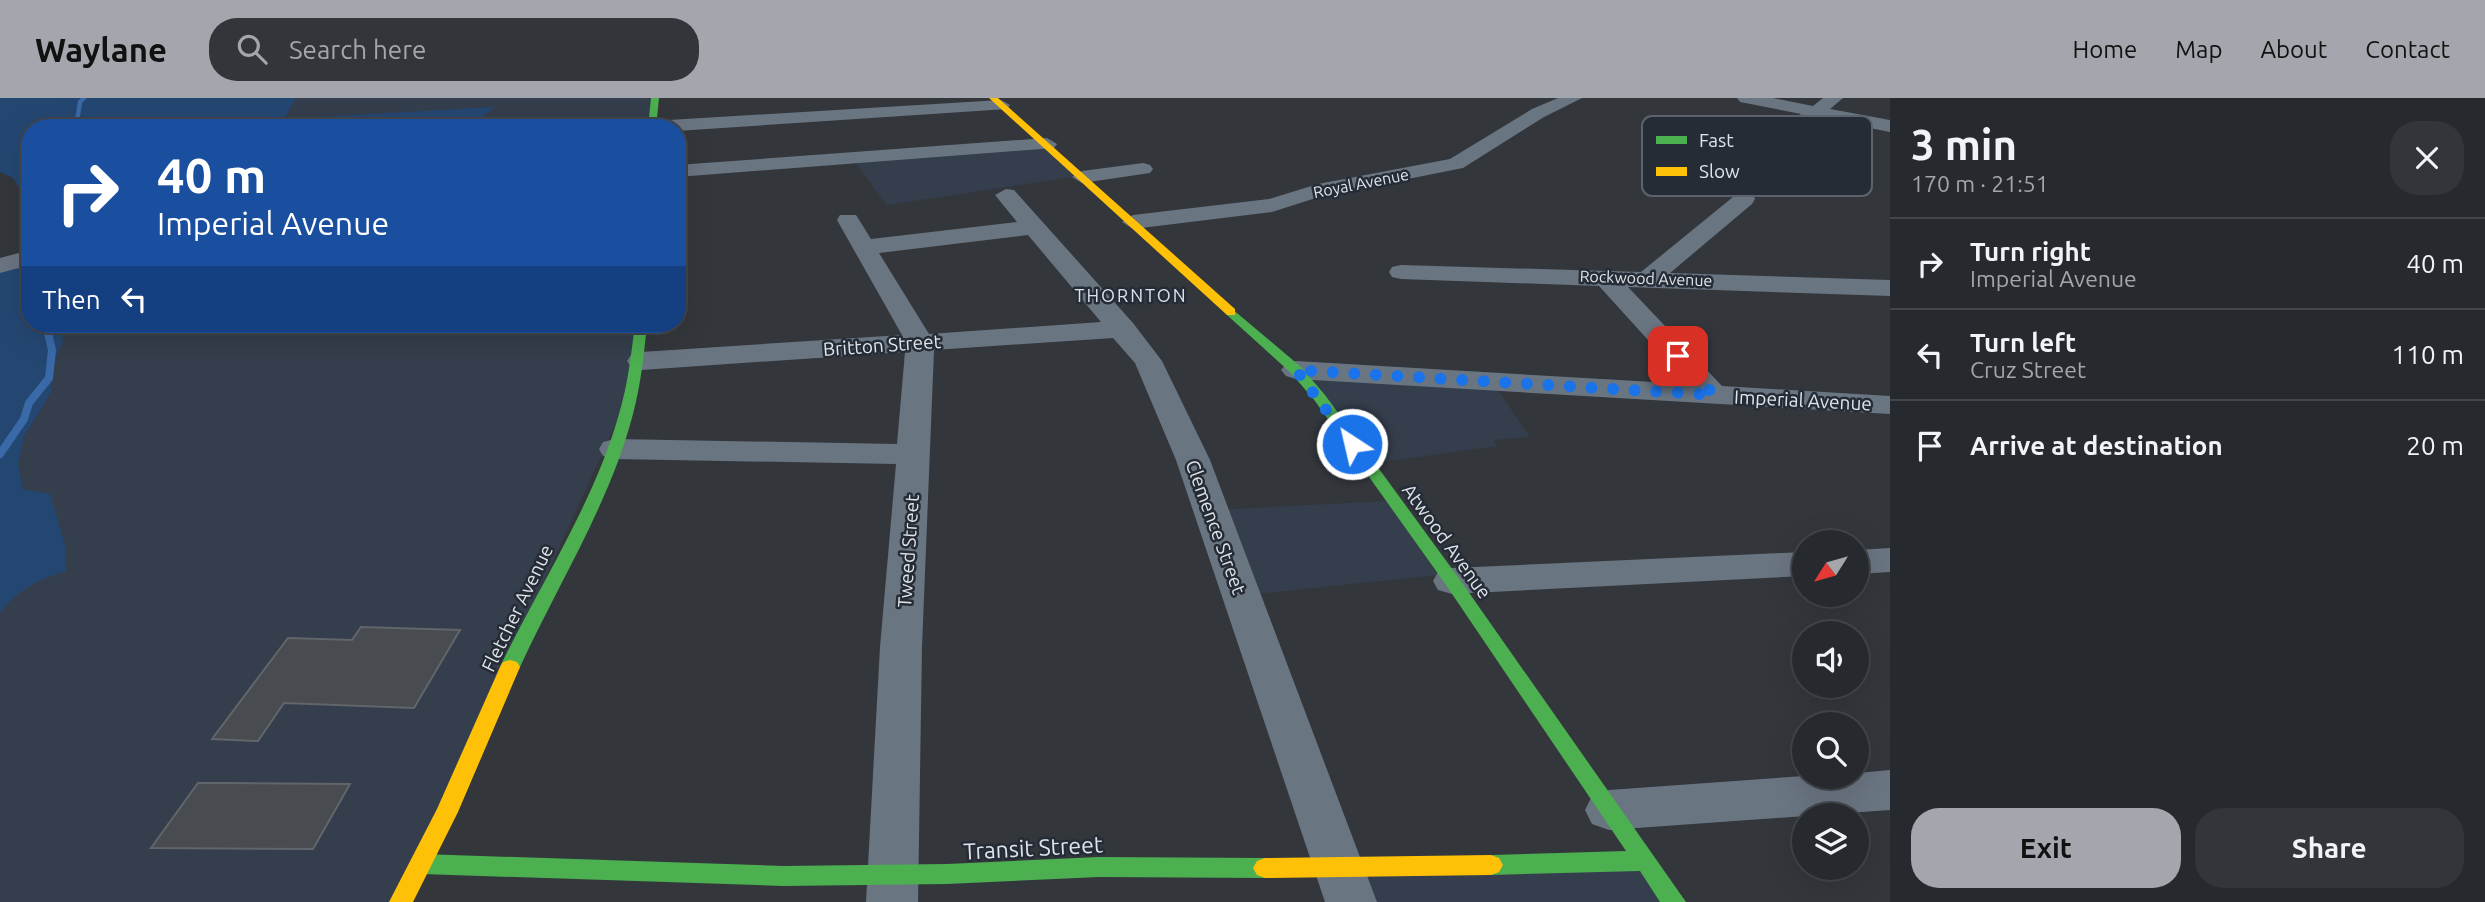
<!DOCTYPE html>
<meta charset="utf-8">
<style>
:root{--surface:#26292d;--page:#323539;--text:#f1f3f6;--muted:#a4a6aa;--line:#424549;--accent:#a3a7ad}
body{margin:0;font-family:Ubuntu,sans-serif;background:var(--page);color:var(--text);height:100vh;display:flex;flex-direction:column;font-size:26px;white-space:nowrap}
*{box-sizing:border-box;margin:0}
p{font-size:23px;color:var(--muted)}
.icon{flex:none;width:38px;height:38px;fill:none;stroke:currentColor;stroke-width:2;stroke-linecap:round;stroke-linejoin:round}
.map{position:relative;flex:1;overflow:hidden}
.sheet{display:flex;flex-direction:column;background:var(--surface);width:595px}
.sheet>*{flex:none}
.guide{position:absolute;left:21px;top:21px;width:665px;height:214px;border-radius:28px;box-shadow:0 7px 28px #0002,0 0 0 2px var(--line);background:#1a4fa0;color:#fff;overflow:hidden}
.needle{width:46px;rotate:233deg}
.controls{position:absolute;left:1792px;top:432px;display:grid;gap:14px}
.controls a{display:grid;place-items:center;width:77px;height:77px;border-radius:50%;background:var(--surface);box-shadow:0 7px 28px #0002,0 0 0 2px var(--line);font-size:35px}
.pin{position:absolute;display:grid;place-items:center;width:60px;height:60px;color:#fff;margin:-30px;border-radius:14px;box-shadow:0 4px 10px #0006}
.me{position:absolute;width:77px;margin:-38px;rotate:325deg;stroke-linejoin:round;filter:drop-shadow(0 0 5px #0008)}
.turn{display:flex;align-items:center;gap:24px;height:147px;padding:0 21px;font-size:32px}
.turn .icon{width:91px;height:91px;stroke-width:2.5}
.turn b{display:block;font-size:49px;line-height:60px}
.then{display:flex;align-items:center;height:66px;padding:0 21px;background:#0003;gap:14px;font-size:26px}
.round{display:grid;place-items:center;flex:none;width:74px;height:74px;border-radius:28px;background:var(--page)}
.summary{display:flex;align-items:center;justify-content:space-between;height:119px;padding:0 21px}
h1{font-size:42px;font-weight:700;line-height:52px}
.action{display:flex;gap:14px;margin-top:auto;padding:14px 21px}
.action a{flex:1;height:80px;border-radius:28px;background:var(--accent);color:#111;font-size:28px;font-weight:700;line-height:80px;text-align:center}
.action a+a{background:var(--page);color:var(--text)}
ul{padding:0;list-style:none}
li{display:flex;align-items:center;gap:21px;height:91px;padding:0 21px;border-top:2px solid var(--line)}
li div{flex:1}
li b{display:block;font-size:26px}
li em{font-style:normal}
header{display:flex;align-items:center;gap:42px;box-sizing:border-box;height:98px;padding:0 35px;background:var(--accent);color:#111}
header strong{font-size:33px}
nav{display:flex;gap:38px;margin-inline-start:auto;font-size:24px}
.search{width:490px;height:63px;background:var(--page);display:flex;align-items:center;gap:18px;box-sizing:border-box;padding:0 24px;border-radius:28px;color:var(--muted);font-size:26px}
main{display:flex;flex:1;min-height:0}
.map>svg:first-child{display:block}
.built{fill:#343e4c}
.green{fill:#244772}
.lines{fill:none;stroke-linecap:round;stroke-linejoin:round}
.stream-far1{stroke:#396aa7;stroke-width:4.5}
.stream{stroke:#396aa7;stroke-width:8}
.building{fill:#484b50;stroke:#62656a;stroke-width:2}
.street{fill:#6a7582;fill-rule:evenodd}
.fast{fill:#4caf50;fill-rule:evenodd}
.slow{fill:#ffc107;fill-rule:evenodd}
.route{stroke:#1a73e8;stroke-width:12;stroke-dasharray:0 21.6}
.labels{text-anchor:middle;stroke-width:5;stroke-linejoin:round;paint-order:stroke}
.far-street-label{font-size:16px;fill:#dfe4ea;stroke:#252c36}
.far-neighbourhood-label{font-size:18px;letter-spacing:2px;fill:#d9e2ee;stroke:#252c36}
.street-label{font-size:19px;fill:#dfe4ea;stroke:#252c36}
.near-street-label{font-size:23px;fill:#dfe4ea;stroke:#252c36}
.key{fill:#252c36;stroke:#5d636c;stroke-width:2}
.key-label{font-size:19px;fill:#dfe4ea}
</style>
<header>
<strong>Waylane</strong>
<div class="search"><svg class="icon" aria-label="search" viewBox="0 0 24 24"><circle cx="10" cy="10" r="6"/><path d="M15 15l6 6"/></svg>Search here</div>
<nav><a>Home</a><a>Map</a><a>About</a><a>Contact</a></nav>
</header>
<main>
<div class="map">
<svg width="1890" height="804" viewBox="0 0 1890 804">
<rect width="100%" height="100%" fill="#33373c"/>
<!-- built -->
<path class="built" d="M295,0H653L651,30H414L272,23Z
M1045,46L1079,78L887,107L853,61Z
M78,226H640L637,279L398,804H0V515L12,498L44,479L18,366L24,339L51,294V270L62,238Z
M1298,278L1491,282L1530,339L1493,342L1497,348L1367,366Z
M1387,403L1438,477L1245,497L1214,412Z
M1633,762L1667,804H1361L1352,776Z"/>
<!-- green -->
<path class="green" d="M0,0H296L284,21L494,9L480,21L439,23L430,30H30V91L18,88L13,80L0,74Z
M30,158V226H78L62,238L63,243L51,270V294L24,339L18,366L23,391L50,396L66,450V473C39,481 17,492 0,515V167Z"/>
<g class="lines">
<!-- stream-far1 -->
<path class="stream-far1" d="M76,30L80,4L84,0"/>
<!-- stream -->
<path class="stream" d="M0,356L24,321L29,305L49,280L52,252L46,226"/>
</g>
<!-- building -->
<path class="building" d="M361,529L460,532L414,610L284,605L258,643L212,641L288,540L352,542Z
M198,685H229L350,686L313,751L151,750Z"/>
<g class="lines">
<!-- street -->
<path class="street" d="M1558,0H1582L1544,19L1463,70L1322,98L1272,114L1133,131L1122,124L1133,117L1269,101L1318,86L1450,61L1532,11Z
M1737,0H1773L1813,8L1823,0H1843L1830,11L1890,22V34L1819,20L1751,72L1747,77L1755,101L1752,106L1670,175L1890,182V198L1628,189L1722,288L1890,298V316L1296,281L1286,278L1281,272L1286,266L1296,263L1688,286L1599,188L1401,181L1392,179L1389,174L1392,169L1401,167L1641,174L1733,99L1727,77L1737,64L1801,16L1740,4Z
M1001,2L1010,7L1007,11L677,33V30L643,29L652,23Z
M1047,40L1057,46L1054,50L677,79V67Z
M1143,65L1150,67L1153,71L1150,75L1082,85L1072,79L1082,73Z
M1006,91L1014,92L1133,225L1162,263L1210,362L1377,804H1325L1176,362L1135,265L1113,240L934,252L922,549L918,804H866L880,549L896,366L615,361L603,358L599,351L603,344L615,341L897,346L905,254L641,272L631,269L627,263L631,257L641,254L902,237L837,122L840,117H856L871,141L1017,124L995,97ZM1028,137L1101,224L929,236L879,155Z
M30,152V167L0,175V160Z
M1890,450V474L1857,476V452Z
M1804,454V478L1452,496L1438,492L1433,483L1438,474L1452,470Z
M1890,672V712L1609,732L1592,726L1585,712L1592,698L1609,692L1804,678L1857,679V675Z"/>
<!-- fast -->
<path class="fast" d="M651,0H659L656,30H648Z
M1231,210L1301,269L1325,297L1458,479L1686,804H1660L1640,773L1491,777L1483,774L1479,767L1483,760L1491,757L1626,753L1446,487L1315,303L1291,275L1227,217L1225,214Z
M635,226H647C644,256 641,286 633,316C610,405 558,486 520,569L517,574L510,576L503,574L500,569C540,486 594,405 619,316C628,286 631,257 635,226Z
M422,756L783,768L947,766L1099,759L1265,760L1273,763L1277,770L1273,777L1265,780L1099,779L947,786L783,788L422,776L414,773L410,766L414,759Z"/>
<!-- slow -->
<path class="slow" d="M989,0H998L1235,211V217H1227Z
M510,562L517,564L520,569L458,714L413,804H389L437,711L500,569L503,564Z
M1491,757L1499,760L1503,767L1499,774L1491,777L1265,780L1257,777L1253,770L1257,763L1265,760Z"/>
</g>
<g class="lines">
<!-- route -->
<path class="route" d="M1352,346L1296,272L1714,297L1678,258"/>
</g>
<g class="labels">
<!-- far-street labels -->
<g class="far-street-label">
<text transform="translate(1361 85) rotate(-11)" y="6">Royal Avenue</text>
<text transform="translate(1646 180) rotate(2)" y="6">Rockwood Avenue</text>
</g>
<!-- far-neighbourhood labels -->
<g class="far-neighbourhood-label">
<text x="1131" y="204">THORNTON</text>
</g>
<!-- street labels -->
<g class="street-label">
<text transform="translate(882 247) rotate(-4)" y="7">Britton Street</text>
<text transform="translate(1803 302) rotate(3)" y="7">Imperial Avenue</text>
<text transform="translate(1216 429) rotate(70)" y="7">Clemence Street</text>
<text transform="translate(1447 443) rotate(54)" y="7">Atwood Avenue</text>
<text transform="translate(908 453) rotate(-86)" y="7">Tweed Street</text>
<text transform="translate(517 510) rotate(-64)" y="7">Fletcher Avenue</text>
</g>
<!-- near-street labels -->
<g class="near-street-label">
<text transform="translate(1033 750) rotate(-3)" y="8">Transit Street</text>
</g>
</g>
<!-- legend -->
<rect x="1642" y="18" width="230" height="80" rx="10" class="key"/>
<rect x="1656" y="38" width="31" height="8" fill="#4caf50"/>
<rect x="1656" y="69" width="31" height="9" fill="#ffc107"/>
<g class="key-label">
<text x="1699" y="49">Fast</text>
<text x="1699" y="80">Slow</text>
</g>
</svg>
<div class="controls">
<a><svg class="needle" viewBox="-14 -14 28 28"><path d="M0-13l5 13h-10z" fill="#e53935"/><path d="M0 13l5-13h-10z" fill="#a4a6aa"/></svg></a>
<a><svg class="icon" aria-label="sound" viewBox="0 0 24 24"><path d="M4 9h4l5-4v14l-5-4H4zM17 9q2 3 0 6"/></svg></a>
<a><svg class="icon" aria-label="search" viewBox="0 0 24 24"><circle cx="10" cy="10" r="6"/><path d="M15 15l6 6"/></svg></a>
<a><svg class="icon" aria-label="layers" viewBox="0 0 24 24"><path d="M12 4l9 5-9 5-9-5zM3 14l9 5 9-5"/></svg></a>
</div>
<div class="pin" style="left:1678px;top:258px;background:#d93025"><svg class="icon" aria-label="arrive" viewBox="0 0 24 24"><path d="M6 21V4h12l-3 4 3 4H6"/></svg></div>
<svg class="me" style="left:1352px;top:346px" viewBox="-20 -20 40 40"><circle r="17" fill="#1a73e8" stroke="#fff" stroke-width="3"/><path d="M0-11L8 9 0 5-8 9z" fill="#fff"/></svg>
<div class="guide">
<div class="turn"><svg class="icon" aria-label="right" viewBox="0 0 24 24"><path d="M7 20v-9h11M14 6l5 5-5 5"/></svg><div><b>40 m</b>Imperial Avenue</div></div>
<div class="then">Then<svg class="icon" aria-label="left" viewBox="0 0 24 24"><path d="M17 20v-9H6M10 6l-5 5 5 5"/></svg></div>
</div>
</div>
<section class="sheet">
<div class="summary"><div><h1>3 min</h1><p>170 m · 21:51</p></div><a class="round"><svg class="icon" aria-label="close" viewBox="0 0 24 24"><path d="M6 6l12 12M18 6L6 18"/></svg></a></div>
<ul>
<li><svg class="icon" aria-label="right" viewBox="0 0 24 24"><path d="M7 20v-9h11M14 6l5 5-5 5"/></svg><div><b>Turn right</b><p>Imperial Avenue</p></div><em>40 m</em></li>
<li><svg class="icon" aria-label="left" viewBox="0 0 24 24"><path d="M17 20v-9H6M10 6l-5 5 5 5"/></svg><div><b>Turn left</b><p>Cruz Street</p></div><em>110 m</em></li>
<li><svg class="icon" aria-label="arrive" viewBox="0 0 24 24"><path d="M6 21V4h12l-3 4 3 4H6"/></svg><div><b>Arrive at destination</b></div><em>20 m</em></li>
</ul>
<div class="action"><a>Exit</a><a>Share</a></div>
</section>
</main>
